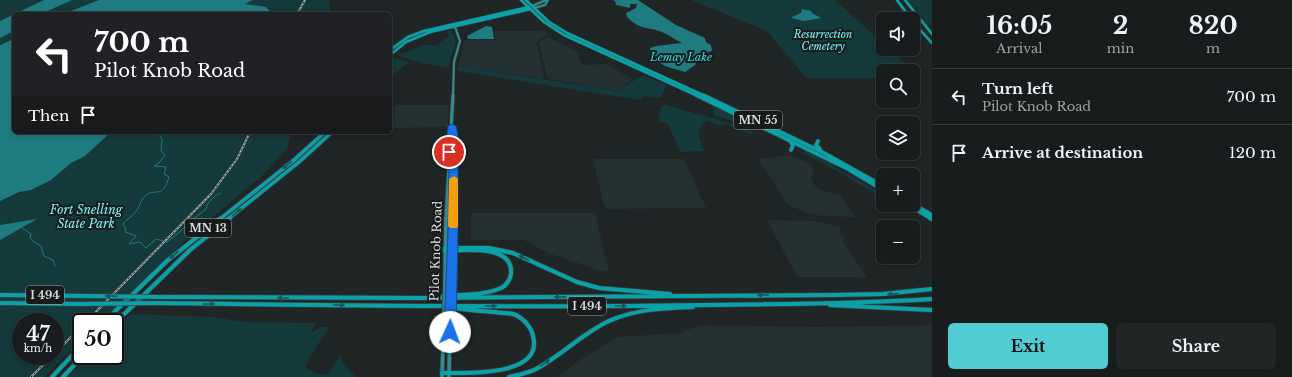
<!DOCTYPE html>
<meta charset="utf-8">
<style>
:root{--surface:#181c1c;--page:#212525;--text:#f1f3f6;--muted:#9fa1a3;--line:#363a3b;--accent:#51ccd2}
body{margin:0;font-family:"Libre Baskerville",serif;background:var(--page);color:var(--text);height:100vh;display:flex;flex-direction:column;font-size:15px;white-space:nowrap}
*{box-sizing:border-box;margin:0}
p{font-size:13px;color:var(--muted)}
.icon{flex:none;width:22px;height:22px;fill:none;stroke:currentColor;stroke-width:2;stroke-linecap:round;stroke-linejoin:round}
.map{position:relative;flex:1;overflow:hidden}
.side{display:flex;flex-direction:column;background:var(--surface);width:360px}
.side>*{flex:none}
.guide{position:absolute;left:12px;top:12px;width:380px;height:122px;border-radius:6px;box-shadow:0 2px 6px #0003,0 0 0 1px var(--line);background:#202124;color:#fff;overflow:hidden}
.buttons{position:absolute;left:876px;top:12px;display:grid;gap:8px}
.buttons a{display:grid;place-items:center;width:44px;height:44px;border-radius:6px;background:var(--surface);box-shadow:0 2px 6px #0003,0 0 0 1px var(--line);font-size:20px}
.speed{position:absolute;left:12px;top:313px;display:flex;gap:8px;font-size:20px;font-weight:700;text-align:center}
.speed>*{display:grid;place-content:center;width:52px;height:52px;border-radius:50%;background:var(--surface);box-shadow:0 2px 6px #0003,0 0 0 1px var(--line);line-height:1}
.speed small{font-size:10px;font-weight:400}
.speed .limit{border:2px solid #111;border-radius:6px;background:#fff;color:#111}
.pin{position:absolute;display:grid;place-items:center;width:34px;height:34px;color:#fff;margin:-17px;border:2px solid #fff;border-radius:50%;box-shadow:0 1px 4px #0007}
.me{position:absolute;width:44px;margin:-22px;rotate:2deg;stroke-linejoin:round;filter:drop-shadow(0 0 3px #0008)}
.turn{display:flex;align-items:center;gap:14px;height:84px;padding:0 16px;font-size:18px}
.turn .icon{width:52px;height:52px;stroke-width:2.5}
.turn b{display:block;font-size:28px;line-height:34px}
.then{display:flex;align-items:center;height:38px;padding:0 16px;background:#0003;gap:8px;font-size:15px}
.eta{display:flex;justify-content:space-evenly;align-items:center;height:68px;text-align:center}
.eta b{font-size:24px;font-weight:800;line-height:28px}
.action{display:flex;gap:8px;margin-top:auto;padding:8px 16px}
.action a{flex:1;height:46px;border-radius:6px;background:var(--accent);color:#111;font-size:16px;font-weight:800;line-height:46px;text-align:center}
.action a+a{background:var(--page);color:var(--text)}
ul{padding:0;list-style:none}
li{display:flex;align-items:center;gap:12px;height:56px;padding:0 16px;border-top:1px solid var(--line)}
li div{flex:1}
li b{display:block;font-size:15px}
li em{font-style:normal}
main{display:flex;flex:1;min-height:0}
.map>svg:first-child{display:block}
.built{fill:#243031}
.green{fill:#143a3c;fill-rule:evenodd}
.water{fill:#1f7c81}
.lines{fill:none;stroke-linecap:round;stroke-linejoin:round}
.stream{stroke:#1f7c81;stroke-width:1}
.major-far2-casing{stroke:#3c4040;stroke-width:3}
.major-far1-casing{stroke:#3c4040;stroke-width:4.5}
.major-casing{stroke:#3c4040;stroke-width:5}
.highway-far2-casing{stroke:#3c4040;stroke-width:3.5}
.highway-far1-casing{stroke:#3c4040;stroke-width:5}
.highway-casing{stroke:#3c4040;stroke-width:5.5}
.major-far2{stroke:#2f8d91;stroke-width:2}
.major-far1{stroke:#2f8d91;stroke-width:3}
.major{stroke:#2f8d91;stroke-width:3.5}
.highway-far2{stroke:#09a2a8;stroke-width:2.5}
.highway-far1{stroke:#09a2a8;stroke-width:3.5}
.highway{stroke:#09a2a8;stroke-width:4}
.rail-casing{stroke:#a3a6a6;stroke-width:2}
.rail{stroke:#171b1c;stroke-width:1;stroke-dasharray:2;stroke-linecap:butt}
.major-bridge-casing{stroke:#3c4040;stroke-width:5;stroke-linecap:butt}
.highway-bridge-casing{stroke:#3c4040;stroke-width:5.5;stroke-linecap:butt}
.major-bridge{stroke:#2f8d91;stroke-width:3.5}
.highway-bridge{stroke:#09a2a8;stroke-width:4}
.oneway{fill:#11585b}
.route{fill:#1a73e8;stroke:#114b97}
.slow{fill:#f59e0b}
.labels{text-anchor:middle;stroke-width:4;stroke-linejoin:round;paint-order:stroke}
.far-park-label{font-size:10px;font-style:italic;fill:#82f7fd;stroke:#171b1c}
.far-water-label{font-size:11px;font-style:italic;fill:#31e1e9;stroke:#171b1c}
.shield{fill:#171b1c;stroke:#a0a3a3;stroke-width:1}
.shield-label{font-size:11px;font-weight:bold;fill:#dadddd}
.park-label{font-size:12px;font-style:italic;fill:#82f7fd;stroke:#171b1c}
.street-label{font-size:12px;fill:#dadddd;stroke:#171b1c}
</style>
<main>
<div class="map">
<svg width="932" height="377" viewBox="0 0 932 377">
<rect width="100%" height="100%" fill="#202525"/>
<!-- built -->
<path class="built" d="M494,31H544L549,34L536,42L544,79L458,66L465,40H495Z
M548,37L577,51L582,65L606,64L633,79L617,91L548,79L539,44L540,42Z
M395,105H449L448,127L392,128Z
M789,155L811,163L814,170L811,179L815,186L821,190L840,195L856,217L822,216L804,212L787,204L758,159Z
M593,159H684L706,208L609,209L604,207Z
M471,213H595L609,271H601L548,253L524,240H471Z
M767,220L815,221L840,227L841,234L845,238L843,242L867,277H797Z
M701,325L814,327L932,325V377H557L578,361L618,337L679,333Z"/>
<!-- green -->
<path class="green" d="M0,0H329L330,14H14V132H292L289,133L290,138L287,149L263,175L190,236L101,322H81V340L44,377H0ZM21,322H55V356H21Z
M691,0H835L883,43V49H889L921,77H913V71H883V78H806L767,31Z
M908,0H932V25H928Z
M447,30H451L456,42L448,67L426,64L396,55L410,51L423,45H437L449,36Z
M393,58L409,62L390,77V61Z
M458,66L617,91L643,75L667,85L661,98L644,96L640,100L458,71Z
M665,105L716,119L753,132L752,134L725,124L721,126L708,121C694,127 699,140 704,151L680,152L668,124L658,121L661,106Z
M712,106L759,127V130L714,115Z
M807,151L883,194V199L841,173L801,152Z
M131,314L215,317L243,322L317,323L310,333L322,327H330L312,353L306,366L307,369L322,375L328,374L340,355L344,365L356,377H68L89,356H115V330Z"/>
<!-- water -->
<path class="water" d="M44,0H72L41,14H14V31L0,38V21Z
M99,0H253L245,4L266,7L273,14H63Z
M612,0H638L676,25L705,38L706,42L711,45L712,51L695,55L694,58L697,62L695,65L685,72L665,66L651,57L650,48L656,46L682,43C676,40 669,35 662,32C647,26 641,31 627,17L626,13L636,8L637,4H630V8L616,5L615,1Z
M802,9L811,11L812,13L821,18L804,21L792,18V17L801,13Z
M486,26L492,27L494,39H468L467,36Z
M14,39V132H111L85,156L71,163L51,180L31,190L19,192L0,201V45Z
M37,219L0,240V225Z"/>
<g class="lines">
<!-- stream -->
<path class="stream" d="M158,132L162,139L161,151L165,155L160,162L154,166L166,167L164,174L169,177C162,201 155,186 144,197C140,201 140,206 137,210C133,216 127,219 123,224L126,230L125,232L136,236L129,244L140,242L146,248L156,239L167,242C181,232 192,219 206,209C207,202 215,195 221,193
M21,227L31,234L30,237L34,242L41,246L44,256L53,260L55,266"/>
<!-- major-far2 casing -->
<g class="major-far2-casing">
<path id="major-far2" d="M532,6L546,0
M534,8L545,5L548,0
M453,96L454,62L460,41L454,24"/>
</g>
<!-- major-far1 casing -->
<g class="major-far1-casing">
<path id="major-far1" d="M452,128L454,136L453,219
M449,200L450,207L454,210
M446,210L450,219
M446,219L453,95"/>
</g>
<!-- major casing -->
<g class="major-casing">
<path id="major" d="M449,218L450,235L452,242
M445,286L446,218
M451,286L453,218
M442,377L444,317
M449,377L450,317"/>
</g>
<!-- highway-far2 casing -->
<g class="highway-far2-casing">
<path id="highway-far2" d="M521,0L544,22L564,35L698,96
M526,0L549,22L567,33L705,96
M897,0L911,19
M905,0L932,34
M913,22L932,43
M390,50L408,37L424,31L529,7
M390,55L406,42L430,32L531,9"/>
</g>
<!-- highway-far1 casing -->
<g class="highway-far1-casing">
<path id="highway-far1" d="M696,95L848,169L883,190
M703,95L824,153L883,186
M790,141L793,145L791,150
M818,141L816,145L820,149
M913,204L932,215
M908,205L932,219
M220,219L294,160L325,132
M228,219L299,162L332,132"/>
</g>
<!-- highway casing -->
<g class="highway-casing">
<path id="highway" d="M930,218L932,219
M445,248H489L513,253L577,282L599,288L670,294
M0,295L89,296
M443,296C462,294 483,296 501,288C506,286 510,280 511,274C514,244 464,250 445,251
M161,297L420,298L835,295L883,294L932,289
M0,303L81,304
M155,303C339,305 522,308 706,305C781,304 857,304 932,299
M830,305L932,310
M104,322L167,261L221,218
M115,323L190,250L230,218
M442,373C466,373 544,377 533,336C531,326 522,317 513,314C507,313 500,313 495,312C479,311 464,309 449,308
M52,377L81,346
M63,377L83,356
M509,377C519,375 529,373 538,368C563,354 583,333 609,321C636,309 664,308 693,307"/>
</g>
<!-- major-far2 -->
<use href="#major-far2" class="major-far2"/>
<!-- major-far1 -->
<use href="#major-far1" class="major-far1"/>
<!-- major -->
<use href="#major" class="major"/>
<!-- highway-far2 -->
<use href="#highway-far2" class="highway-far2"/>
<!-- highway-far1 -->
<use href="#highway-far1" class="highway-far1"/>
<!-- highway -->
<use href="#highway" class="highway"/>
<!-- rail casing -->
<g class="rail-casing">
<path id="rail" d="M297,14L305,0
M86,322L211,194L237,159L250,132
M55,353L81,327
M31,377L52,356"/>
</g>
<!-- rail -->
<use href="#rail" class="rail"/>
<!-- major-bridge casing -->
<g class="major-bridge-casing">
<path id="major-bridge" d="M444,317L445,286
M450,317L451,286"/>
</g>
<!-- highway-bridge casing -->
<g class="highway-bridge-casing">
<path id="highway-bridge" d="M89,296L161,297
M81,304L155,303"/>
</g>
<!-- major-bridge -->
<use href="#major-bridge" class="major-bridge"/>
<!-- highway-bridge -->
<use href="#highway-bridge" class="highway-bridge"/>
</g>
<!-- one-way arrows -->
<defs><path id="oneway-solid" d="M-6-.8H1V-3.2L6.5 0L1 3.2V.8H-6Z"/></defs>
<g class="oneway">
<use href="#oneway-solid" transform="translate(287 165) rotate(141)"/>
<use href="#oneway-solid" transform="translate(237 212) rotate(-39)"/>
<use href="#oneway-solid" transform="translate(174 255) rotate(140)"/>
<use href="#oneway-solid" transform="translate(524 258) rotate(-155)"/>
<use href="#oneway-solid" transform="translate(893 294) rotate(176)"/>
<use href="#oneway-solid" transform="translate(763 295) rotate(180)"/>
<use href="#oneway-solid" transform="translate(111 296) rotate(-179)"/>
<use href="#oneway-solid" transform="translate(560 297) rotate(179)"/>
<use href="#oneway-solid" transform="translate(283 298) rotate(-180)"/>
<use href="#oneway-solid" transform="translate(209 304)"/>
<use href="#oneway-solid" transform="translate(339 305) rotate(2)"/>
<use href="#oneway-solid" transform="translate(491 306)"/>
<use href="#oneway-solid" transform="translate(621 306)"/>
<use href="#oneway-solid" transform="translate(545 363) rotate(-34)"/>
</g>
<!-- route -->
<path class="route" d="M452,124L456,126L458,136V232L456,332L454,335L450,337L446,335L444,332L448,232L449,155L445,152L448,126Z"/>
<!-- slow -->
<path class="slow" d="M454,176L458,179V226L457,228H450L448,226L449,179Z"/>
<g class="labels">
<!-- far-park labels -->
<g class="far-park-label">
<text x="823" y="38">Resurrection<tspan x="823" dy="12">Cemetery</tspan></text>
</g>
<!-- far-water labels -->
<g class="far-water-label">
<text x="681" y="61">Lemay Lake</text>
</g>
<!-- shield labels -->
<g class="shield">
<rect x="734" y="111" width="48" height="18" rx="3"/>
<rect x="185" y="219" width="46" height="18" rx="3"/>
<rect x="26" y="286" width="38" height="18" rx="3"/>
<rect x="568" y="297" width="38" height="18" rx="3"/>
</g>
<g class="shield-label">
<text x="758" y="124">MN 55</text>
<text x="208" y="232">MN 13</text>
<text x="45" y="299">I 494</text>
<text x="587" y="310">I 494</text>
</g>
<!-- park labels -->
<g class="park-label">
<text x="86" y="214">Fort Snelling<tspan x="86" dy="14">State Park</tspan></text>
</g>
<!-- street labels -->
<g class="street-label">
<text transform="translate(436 251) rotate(-88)" y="4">Pilot Knob Road</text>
</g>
</g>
</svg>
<div class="buttons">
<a><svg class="icon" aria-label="sound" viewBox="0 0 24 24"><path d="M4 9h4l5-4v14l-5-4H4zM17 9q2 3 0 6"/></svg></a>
<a><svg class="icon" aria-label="search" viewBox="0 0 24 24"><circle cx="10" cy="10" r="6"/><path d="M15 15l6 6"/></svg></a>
<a><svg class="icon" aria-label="layers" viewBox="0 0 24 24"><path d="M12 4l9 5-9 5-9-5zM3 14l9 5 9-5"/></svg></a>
<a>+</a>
<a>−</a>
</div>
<div class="speed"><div>47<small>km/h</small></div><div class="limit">50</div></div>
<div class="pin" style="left:449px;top:152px;background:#d93025"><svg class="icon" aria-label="arrive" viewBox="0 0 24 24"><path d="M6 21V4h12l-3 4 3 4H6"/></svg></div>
<svg class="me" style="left:450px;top:332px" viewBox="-20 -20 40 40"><circle r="19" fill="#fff"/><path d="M0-13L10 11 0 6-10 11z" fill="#1a73e8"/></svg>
<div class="guide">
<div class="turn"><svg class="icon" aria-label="left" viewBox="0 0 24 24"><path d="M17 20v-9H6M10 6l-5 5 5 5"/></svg><div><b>700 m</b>Pilot Knob Road</div></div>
<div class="then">Then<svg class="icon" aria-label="arrive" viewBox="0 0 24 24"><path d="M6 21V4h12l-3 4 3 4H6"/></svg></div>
</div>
</div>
<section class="side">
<div class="eta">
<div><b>16:05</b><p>Arrival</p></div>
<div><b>2</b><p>min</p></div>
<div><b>820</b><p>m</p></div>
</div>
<ul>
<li><svg class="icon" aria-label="left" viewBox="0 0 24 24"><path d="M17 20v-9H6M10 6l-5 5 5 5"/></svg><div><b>Turn left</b><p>Pilot Knob Road</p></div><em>700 m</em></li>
<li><svg class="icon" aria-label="arrive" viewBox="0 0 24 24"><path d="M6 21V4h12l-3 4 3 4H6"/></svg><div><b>Arrive at destination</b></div><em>120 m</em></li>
</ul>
<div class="action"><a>Exit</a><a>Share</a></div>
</section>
</main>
